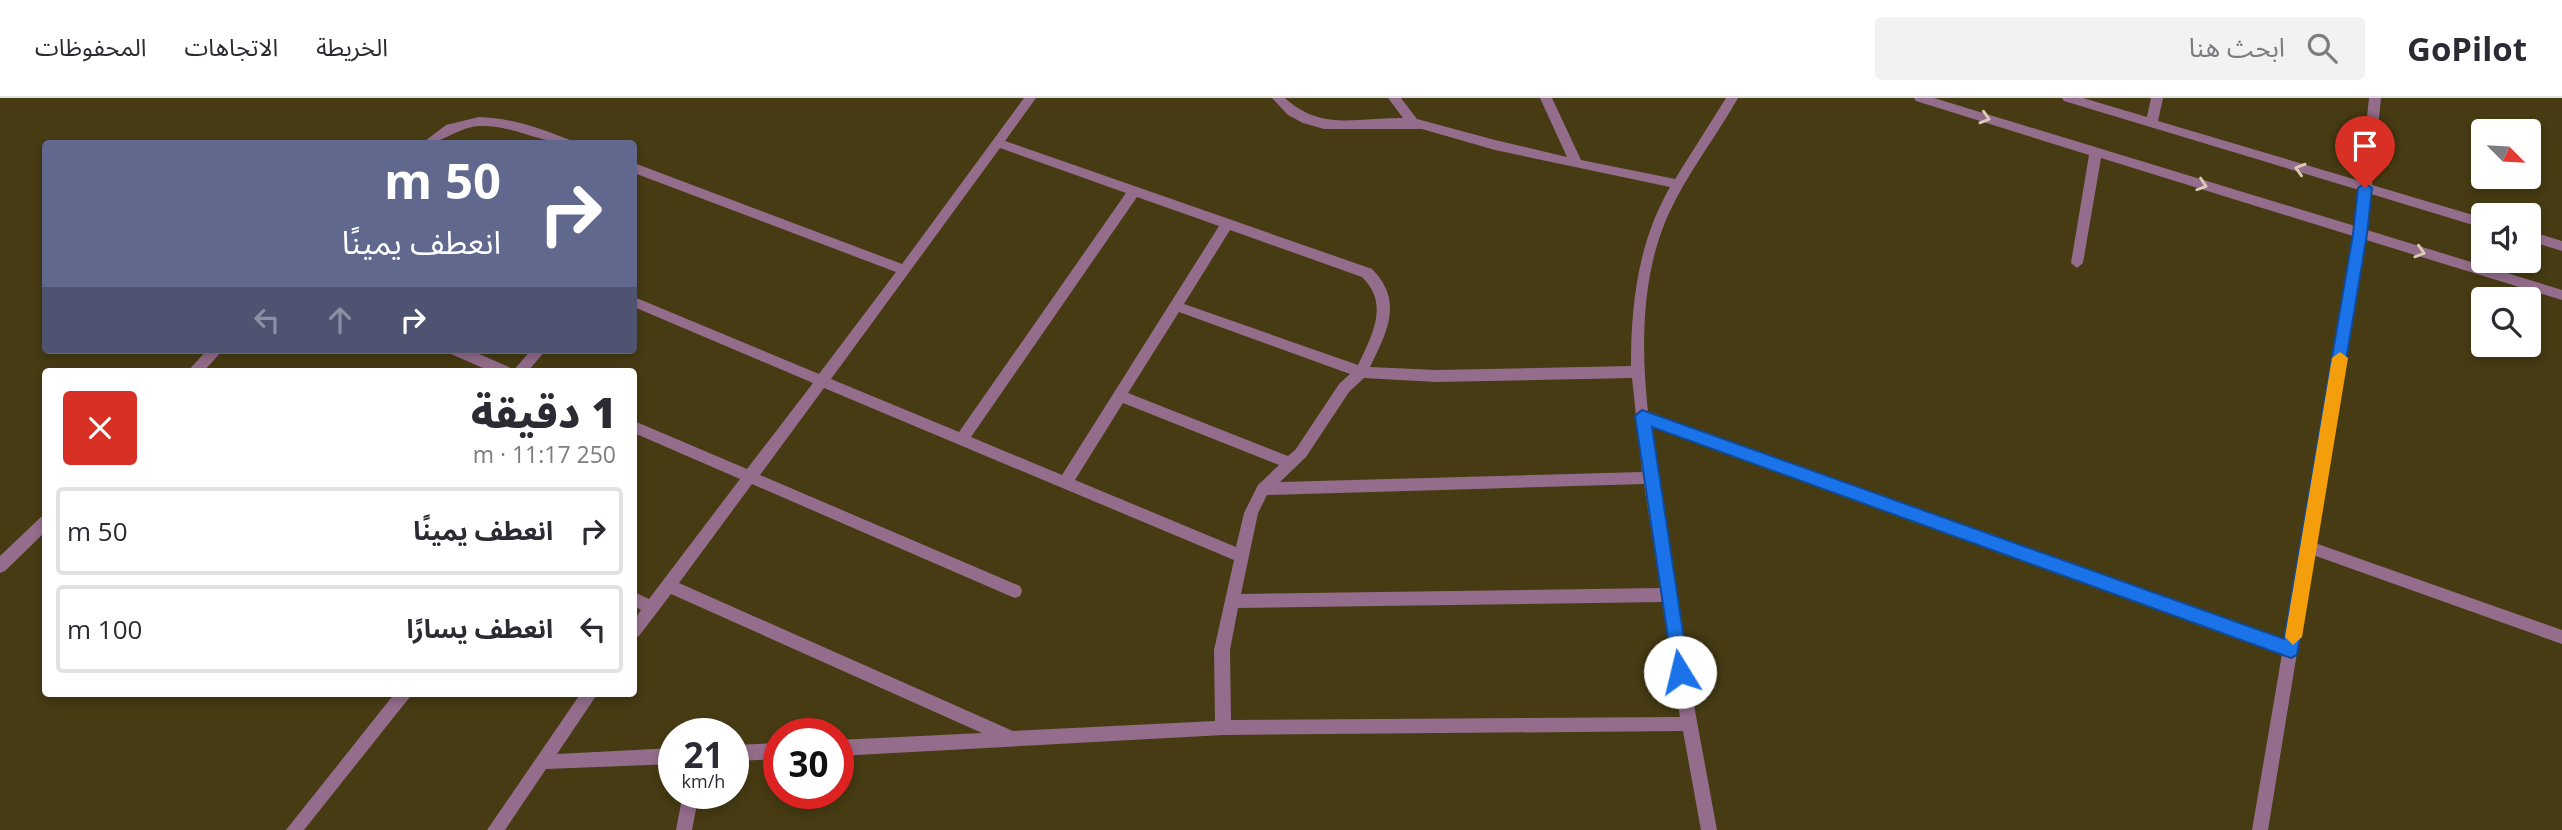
<!DOCTYPE html>
<html lang="ar">
<meta charset="utf-8">
<style>
:root{--surface:#fff;--page:#f2f2f3;--text:#2b2b33;--muted:#7c7c81;--line:#e1e1e2}
body{margin:0;font-family:"Open Sans","Noto Sans Arabic",sans-serif;background:var(--page);color:var(--text);direction:rtl;height:100vh;display:flex;flex-direction:column;font-size:26px;white-space:nowrap}
*{box-sizing:border-box;margin:0}
p{font-size:23px;color:var(--muted)}
.icon{flex:none;width:38px;height:38px;fill:none;stroke:currentColor;stroke-width:2;stroke-linecap:round;stroke-linejoin:round}
.map{position:relative;flex:1;overflow:hidden;direction:ltr}
.details{position:absolute;left:42px;top:270px;width:595px;height:329px;display:flex;flex-direction:column;background:var(--surface);border-radius:7px;box-shadow:0 4px 10px #0003;direction:rtl}
.details>*{flex:none}
.top-card{position:absolute;left:42px;top:42px;width:595px;height:214px;border-radius:7px;box-shadow:0 4px 10px #0003;direction:rtl;background:#61688e;color:#fff;overflow:hidden}
.needle{width:46px;rotate:114deg}
.tools{position:absolute;left:2471px;top:21px;display:grid;gap:14px}
.tools a{display:grid;place-items:center;width:70px;height:70px;border-radius:7px;background:var(--surface);box-shadow:0 4px 10px #0003;font-size:35px}
.speed{position:absolute;left:658px;top:620px;display:flex;gap:14px;font-size:35px;font-weight:700;text-align:center}
.speed>*{display:grid;place-content:center;width:91px;height:91px;border-radius:50%;background:var(--surface);box-shadow:0 4px 10px #0003;line-height:1}
.speed small{font-size:18px;font-weight:400}
.speed .limit{border:10px solid #d22;background:#fff;color:#111}
.pin{position:absolute;display:grid;place-items:center;width:60px;height:60px;color:#fff;margin:-72px -30px;border-radius:50% 50% 50% 0;rotate:-45deg;box-shadow:0 0 7px #0007}
.pin .icon{rotate:45deg}
.me{position:absolute;width:77px;margin:-38px;rotate:351deg;stroke-linejoin:round;filter:drop-shadow(0 0 5px #0008)}
.turn{display:flex;align-items:center;gap:24px;height:147px;padding:0 21px;font-size:32px}
.turn .icon{width:91px;height:91px;stroke-width:2.5}
.turn b{display:block;font-size:49px;line-height:60px}
.lanes{display:flex;align-items:center;height:66px;padding:0 21px;background:#0003;justify-content:center;gap:35px;direction:ltr}
.lanes .off{opacity:.35}
.round{display:grid;place-items:center;flex:none;width:74px;height:74px;border-radius:7px;background:var(--page)}
.head{display:flex;align-items:center;justify-content:space-between;height:119px;padding:0 21px}
h1{font-size:42px;font-weight:800;line-height:52px}
ul{padding:0;list-style:none}
li{display:flex;align-items:center;gap:21px;height:88px;margin:0 14px 10px;padding:0 7px;border:4px solid var(--line);border-radius:7px}
li div{flex:1}
li b{display:block;font-size:26px}
li em{font-style:normal}
header{display:flex;align-items:center;gap:42px;box-sizing:border-box;height:98px;padding:0 35px;background:var(--surface);border-bottom:2px solid var(--line)}
header strong{font-size:33px}
nav{display:flex;gap:38px;margin-inline-start:auto;font-size:24px}
.search{width:490px;height:63px;background:var(--page);display:flex;align-items:center;gap:18px;box-sizing:border-box;padding:0 24px;border-radius:7px;color:var(--muted);font-size:26px}
.map>svg:first-child{display:block}
.lines{fill:none;stroke-linecap:round;stroke-linejoin:round}
.minor{fill:#956d8c;fill-rule:evenodd}
.oneway{stroke:#dccbb7}
.route{fill:#1a73e8;stroke:#114b97;stroke-width:2}
.slow{fill:#f59e0b}
</style>
<header>
<strong>GoPilot</strong>
<div class="search"><svg class="icon" aria-label="search" viewBox="0 0 24 24"><circle cx="10" cy="10" r="6"/><path d="M15 15l6 6"/></svg>ابحث هنا</div>
<nav><a>الخريطة</a><a>الاتجاهات</a><a>المحفوظات</a></nav>
</header>
<div class="map">
<svg width="2562" height="732" viewBox="0 0 2562 732">
<rect width="100%" height="100%" fill="#463b13"/>
<g class="lines">
<!-- minor -->
<path class="minor" d="M1024,0H1036L1005,43L1372,171C1404,203 1387,234 1370,269L1436,272L1631,268C1631,205 1638,145 1670,89L1495,52L1422,31H1324L1303,25L1288,17L1272,0H1285C1322,34 1358,19 1403,20L1388,0H1401L1417,21L1495,42L1567,59L1540,0H1552L1581,62L1675,81L1726,0H1738C1716,39 1688,74 1669,115C1641,176 1641,249 1648,314L2284,543L2353,138L2101,60L2083,165L2077,170L2071,165L2089,57L1916,3L1914,0H1934L2355,128L2359,92L2064,3L2062,0H2083L2147,19L2151,0H2163L2158,23L2360,83L2369,0H2381L2372,87L2483,120V130L2371,96L2367,132L2562,192V202L2366,142L2315,445L2562,532V546L2313,457L2268,732H2252L2282,556L1650,327L1691,591L1717,732H1701L1683,633L1223,637L838,658V642L982,635L671,496L639,538L634,540V522L641,512L634,508V494L649,501L740,381L634,335V323L747,371L813,285L634,209V199L819,276L896,174L634,75V65L902,166ZM1000,50L1126,95L959,334L831,281ZM1137,99L1219,128L1062,377L971,339ZM1230,132L1362,179C1390,206 1372,237 1358,267L1184,206ZM1179,214L1350,276L1339,286L1296,351L1288,358L1128,295ZM1364,280L1436,284L1632,280L1642,374L1280,384L1306,359L1349,294ZM824,290L1234,462L1214,552L1215,623L1013,633L679,485L752,386L1010,498L1015,500L1020,498L1022,493L1020,488L760,377ZM1123,305L1279,367L1258,387L1244,415L1236,449L1075,382ZM1644,386L1660,490L1241,496L1258,415L1267,397ZM1662,504L1680,619L1231,622L1230,552L1238,510Z
M479,19C512,20 542,31 572,43L574,46C542,46 515,28 483,28C459,27 444,46 421,46L446,27Z
M2529,133L2562,143V153L2529,143Z
M207,252H223L204,273H188Z
M449,252H470L509,269L511,273H490L451,256Z
M531,252H546L528,273H513Z
M46,417V433L5,473L0,475V458L41,419Z
M395,595H413L304,732H286Z
M581,595H598L557,656L674,650V666L546,671L505,732H487Z
M779,645V661L733,663V647Z
M683,695H699L692,732H676Z"/>
</g>
<!-- one-way arrows -->
<defs><path id="oneway-chevron" d="M-2-3.5L2.5 0L-2 3.5" fill="none" stroke-width="1.6" stroke-linecap="round" stroke-linejoin="round" transform="scale(1.75)"/></defs>
<g class="oneway">
<use href="#oneway-chevron" transform="translate(1985 20) rotate(17)"/>
<use href="#oneway-chevron" transform="translate(2300 71) rotate(-163)"/>
<use href="#oneway-chevron" transform="translate(2202 87) rotate(18)"/>
<use href="#oneway-chevron" transform="translate(2420 154) rotate(17)"/>
</g>
<!-- route -->
<path class="route" d="M2365,85L2372,90L2367,136L2297,557L2291,560L1652,329L1689,574L1686,580H1674L1635,318L1642,312L2284,541L2353,136L2358,90Z"/>
<!-- slow -->
<path class="slow" d="M2340,254L2348,260L2302,539L2293,547L2285,539L2332,260Z"/>
</svg>
<div class="tools">
<a><svg class="needle" viewBox="-14 -14 28 28"><path d="M0-13l5 13h-10z" fill="#e53935"/><path d="M0 13l5-13h-10z" fill="#7c7c81"/></svg></a>
<a><svg class="icon" aria-label="sound" viewBox="0 0 24 24"><path d="M4 9h4l5-4v14l-5-4H4zM17 9q2 3 0 6"/></svg></a>
<a><svg class="icon" aria-label="search" viewBox="0 0 24 24"><circle cx="10" cy="10" r="6"/><path d="M15 15l6 6"/></svg></a>
</div>
<div class="speed"><div>21<small>km/h</small></div><div class="limit">30</div></div>
<div class="pin" style="left:2365px;top:90px;background:#d93025"><svg class="icon" aria-label="arrive" viewBox="0 0 24 24"><path d="M6 21V4h12l-3 4 3 4H6"/></svg></div>
<svg class="me" style="left:1680px;top:574px" viewBox="-20 -20 40 40"><circle r="19" fill="#fff"/><path d="M0-13L10 11 0 6-10 11z" fill="#1a73e8"/></svg>
<div class="top-card">
<div class="turn"><svg class="icon" aria-label="right" viewBox="0 0 24 24"><path d="M7 20v-9h11M14 6l5 5-5 5"/></svg><div><b>50 m</b>انعطف يمينًا</div></div>
<div class="lanes"><svg class="icon off" aria-label="left" viewBox="0 0 24 24"><path d="M17 20v-9H6M10 6l-5 5 5 5"/></svg><svg class="icon off" aria-label="ahead" viewBox="0 0 24 24"><path d="M12 20V5M6 11l6-6 6 6"/></svg><svg class="icon" aria-label="right" viewBox="0 0 24 24"><path d="M7 20v-9h11M14 6l5 5-5 5"/></svg></div>
</div>
<section class="details">
<div class="head"><div><h1>1 دقيقة</h1><p>250 m · 11:17</p></div><a class="round" style="background:#d93025;color:#fff"><svg class="icon" aria-label="close" viewBox="0 0 24 24"><path d="M6 6l12 12M18 6L6 18"/></svg></a></div>
<ul>
<li><svg class="icon" aria-label="right" viewBox="0 0 24 24"><path d="M7 20v-9h11M14 6l5 5-5 5"/></svg><div><b>انعطف يمينًا</b></div><em>50 m</em></li>
<li><svg class="icon" aria-label="left" viewBox="0 0 24 24"><path d="M17 20v-9H6M10 6l-5 5 5 5"/></svg><div><b>انعطف يسارًا</b></div><em>100 m</em></li>
</ul>
</section>
</div>
